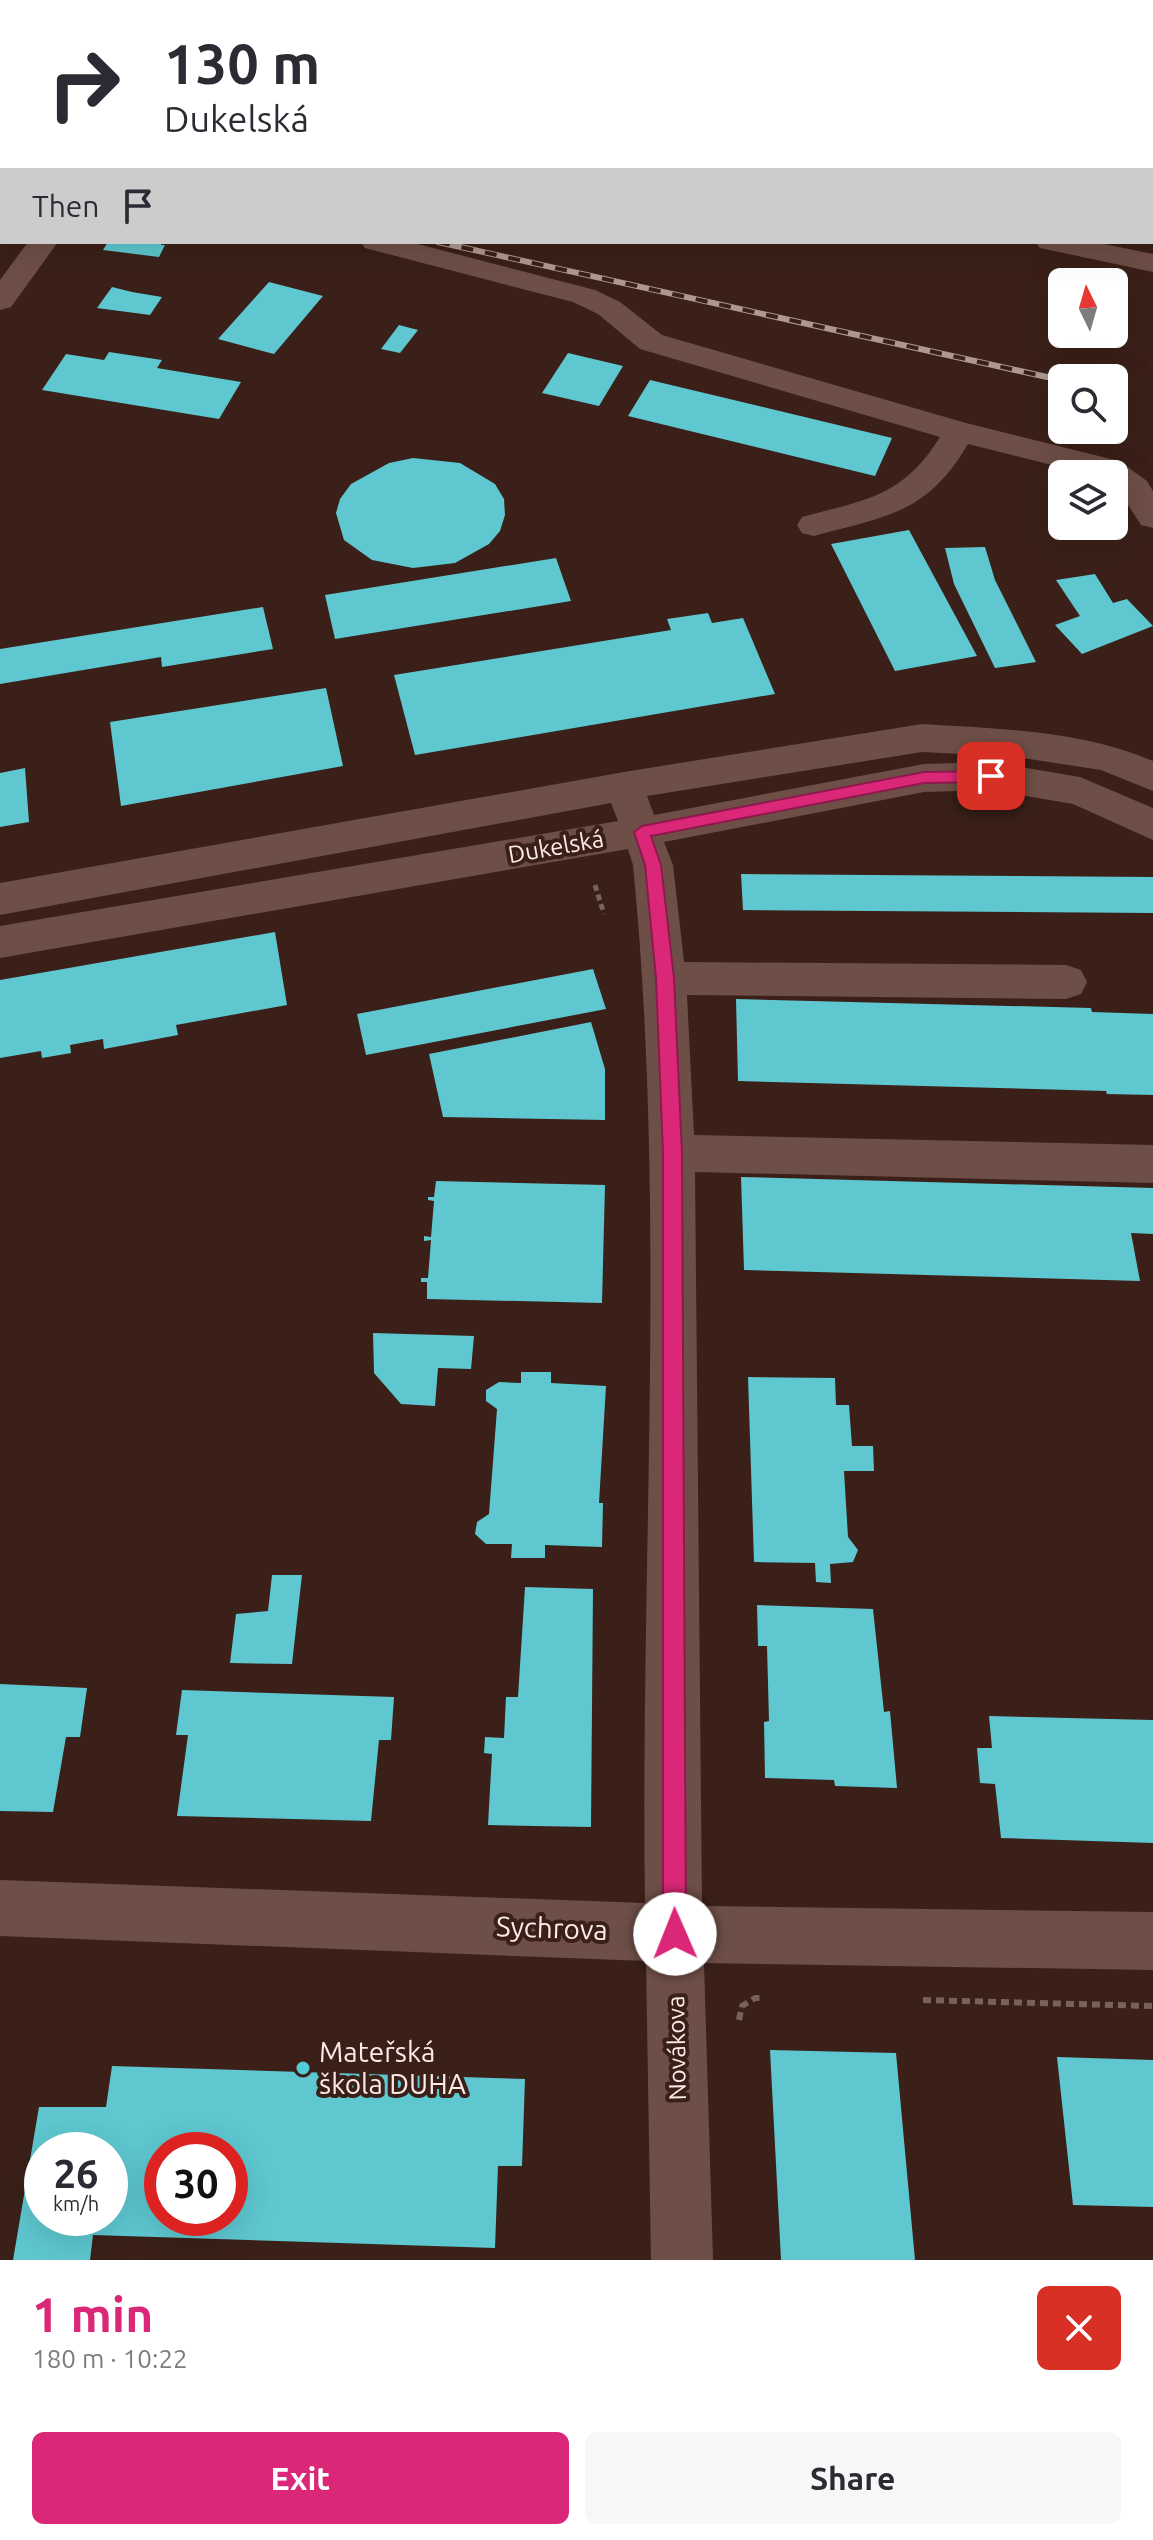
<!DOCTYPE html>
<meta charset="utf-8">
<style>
:root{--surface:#fff;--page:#f7f7f7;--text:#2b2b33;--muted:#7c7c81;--accent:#db2777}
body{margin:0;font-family:Ubuntu,sans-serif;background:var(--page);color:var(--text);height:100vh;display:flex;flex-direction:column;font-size:30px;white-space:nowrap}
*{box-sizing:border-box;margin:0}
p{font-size:26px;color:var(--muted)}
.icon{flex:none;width:44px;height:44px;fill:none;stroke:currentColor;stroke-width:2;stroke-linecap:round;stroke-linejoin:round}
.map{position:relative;height:2260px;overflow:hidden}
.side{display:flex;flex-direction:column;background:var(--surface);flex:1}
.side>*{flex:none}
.top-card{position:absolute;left:0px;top:0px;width:1154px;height:244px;box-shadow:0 8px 32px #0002;background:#fff;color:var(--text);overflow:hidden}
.needle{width:52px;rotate:355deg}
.fabs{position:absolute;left:1048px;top:268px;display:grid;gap:16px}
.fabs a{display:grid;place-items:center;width:80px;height:80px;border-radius:12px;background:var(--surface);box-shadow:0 8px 32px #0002;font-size:40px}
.speed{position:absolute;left:24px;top:2132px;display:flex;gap:16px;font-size:40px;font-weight:700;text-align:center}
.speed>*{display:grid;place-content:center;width:104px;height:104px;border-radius:50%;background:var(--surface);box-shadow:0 8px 32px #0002;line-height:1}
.speed small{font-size:20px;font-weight:400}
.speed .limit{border:12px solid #d22;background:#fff;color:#111}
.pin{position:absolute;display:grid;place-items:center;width:68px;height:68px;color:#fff;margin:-34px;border-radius:16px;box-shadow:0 4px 12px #0006}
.me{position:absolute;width:88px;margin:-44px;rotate:359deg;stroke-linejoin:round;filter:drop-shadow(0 0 6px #0008)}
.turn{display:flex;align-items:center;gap:28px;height:168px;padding:0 32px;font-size:36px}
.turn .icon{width:104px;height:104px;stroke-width:2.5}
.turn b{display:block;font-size:56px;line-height:68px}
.then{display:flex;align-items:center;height:76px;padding:0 32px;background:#0003;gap:16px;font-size:30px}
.round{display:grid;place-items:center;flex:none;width:84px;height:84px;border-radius:12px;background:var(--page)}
.overview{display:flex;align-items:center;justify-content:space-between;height:136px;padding:0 32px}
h1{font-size:48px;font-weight:600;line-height:60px;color:var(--accent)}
.cta{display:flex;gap:16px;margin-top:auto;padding:16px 32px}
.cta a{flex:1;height:92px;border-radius:12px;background:var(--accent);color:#fff;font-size:32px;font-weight:600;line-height:92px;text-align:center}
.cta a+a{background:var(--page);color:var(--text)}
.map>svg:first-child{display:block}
.building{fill:#5ec7d0;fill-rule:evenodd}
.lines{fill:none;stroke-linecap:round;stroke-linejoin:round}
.minor-tunnel{stroke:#573e37;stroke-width:29;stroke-dasharray:29 14;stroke-linecap:butt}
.path-far2{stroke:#79625b;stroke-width:3;stroke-dasharray:4 3;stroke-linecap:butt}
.path-far1{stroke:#79625b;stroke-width:5;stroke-dasharray:6 4;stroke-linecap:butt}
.path{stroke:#79625b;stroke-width:6;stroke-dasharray:8 5;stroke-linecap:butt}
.minor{fill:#6e4f47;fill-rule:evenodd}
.rail-casing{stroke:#ae9992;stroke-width:6}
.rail{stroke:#3a2018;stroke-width:4;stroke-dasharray:12;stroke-linecap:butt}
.route{fill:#db2777;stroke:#8e194d;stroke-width:2}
.poi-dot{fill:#52ccd5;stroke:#3a2018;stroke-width:3}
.labels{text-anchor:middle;stroke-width:8;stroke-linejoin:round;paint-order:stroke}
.street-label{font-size:24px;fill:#fdeae5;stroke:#3a2018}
.near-street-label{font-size:28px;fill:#fdeae5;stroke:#3a2018}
.near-poi-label{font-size:28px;fill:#fdeae5;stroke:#3a2018;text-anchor:start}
</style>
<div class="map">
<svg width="1153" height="2260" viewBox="0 0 1153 2260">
<rect width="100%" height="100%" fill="#3a2018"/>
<!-- building -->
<path class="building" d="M108,242H162L161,245H165L159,257L103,250Z
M269,282L323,296L274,354L218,339Z
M112,287L132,292L162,297L150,315L97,308Z
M399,325L418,330L400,353L381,349Z
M109,352L162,360L157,368L241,382L219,419L42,390L66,354L104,360Z
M568,353L623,366L599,406L542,393Z
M650,380L892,438L875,476L628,416Z
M413,458L460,463L495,484L504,499L505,515L500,531L489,544L455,563L413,568L372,560L344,540L336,513L340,499L351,484L389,463Z
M909,530L977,656L895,671L831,544Z
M985,547L995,580L1036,662L995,668L954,584L945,548Z
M556,558L571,601L335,639L325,595Z
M1095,574L1113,603L1127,599L1153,626L1082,654L1055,625L1080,616L1056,580Z
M263,607L273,649L162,667L161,657L0,684V649Z
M708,613L712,623L743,618L775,694L415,755L394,675L671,630L667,619Z
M326,688L343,766L121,806L110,722Z
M25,768L29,822L0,827V773Z
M741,874L1153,877V913L743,910Z
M275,932L287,1005L176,1025L178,1035L104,1049L103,1039L70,1045L71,1053L42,1058L41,1051L0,1058V980Z
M593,969L606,1009L366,1055L357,1014Z
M736,999L1091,1008L1092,1012L1153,1014V1095L1107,1094L1106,1091L738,1081Z
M591,1022L605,1069V1120L443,1117L429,1054Z
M741,1177L1153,1188V1234L1131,1233L1140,1281L744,1270Z
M436,1181L605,1185L602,1303L427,1299V1282H421V1278H428L431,1240L424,1241V1236L431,1237L434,1201L428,1200V1197H434Z
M373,1333L474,1336L471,1369L438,1368L435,1406L401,1404L374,1373Z
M521,1372H551V1383L606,1386L599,1503H603L602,1547L545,1545V1558H511L512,1544H486L475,1534L477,1522L489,1514L497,1409L486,1401V1390L499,1382L521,1383Z
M748,1377L835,1378L836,1405H849L852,1446H873L874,1471H844L848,1537L858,1550L853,1562L830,1564L831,1583L816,1582L815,1563L754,1562Z
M272,1575H302L292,1664L230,1663L236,1614L268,1611Z
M525,1587L593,1589L591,1827L488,1825L492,1754L484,1753L485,1737L504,1738L506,1697H518Z
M757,1605L873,1609L884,1712L890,1711L897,1788L835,1786L834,1780L765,1778L764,1722L769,1721L767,1646H758Z
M0,1684L87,1688L80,1737H66L53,1812L0,1811Z
M182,1690L394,1697L391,1740H379L371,1821L177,1816L188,1735H176Z
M989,1716L1153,1720V1843L1001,1838L995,1784L980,1783L977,1748H992Z
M770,2050L896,2053L915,2260H781Z
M1057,2057L1153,2060V2207L1073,2205Z
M112,2066L525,2079L522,2166H498L495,2248L93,2235L90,2260H13L39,2107H106ZM42,2150H110V2218H42ZM162,2150H230V2218H162Z"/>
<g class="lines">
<!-- minor-tunnel -->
<path class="minor-tunnel" d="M1118,0L1129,2"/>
<!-- path-far2 -->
<path class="path-far2" d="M0,135L2,139"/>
<!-- path-far1 -->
<path class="path-far1" d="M595,885L604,914"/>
<!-- path -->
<path class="path" d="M923,2000L1153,2006
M739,2020L742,2006L755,1998H764"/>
<!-- minor -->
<path class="minor" d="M788,0H823L825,2H790Z
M1153,0V14H1152V2H1142Z
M0,19H2V35H0Z
M1152,57H1153V73H1152Z
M2,185V204L0,205V186Z
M28,242H58L11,307L0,310V280Z
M360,242H410L595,290L620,302L662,335L966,423L1119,461L1147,481L1153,491V528L1141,525L1123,497L1114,490V474H1088L968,444C927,514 887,516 814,536L802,533L797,525L802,517C865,500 903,497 940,437L640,349L598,314L573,302L365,248Z
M1035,242H1094L1153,254V272L1040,248Z
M922,724C1000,729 1080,730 1153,761V791L1101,770L1016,757L922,752L647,796L654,815L924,764L991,762L1080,777L1153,808V840L1073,804L991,790L924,792L664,842L673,865L684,962L1066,965L1081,970L1087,982L1081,994L1066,999L687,995L694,1135L1153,1145V1183L695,1172L702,1906L1153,1912V1970L704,1963L713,2260H651L646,1961L0,1936V1880L645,1903C640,1557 667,1210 633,865L628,849L0,958V926L618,821L611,803L0,915V883L624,772Z"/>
<!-- rail casing -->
<g class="rail-casing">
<path id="rail" d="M108,0L118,2
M882,0L893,2
M438,242L1047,377"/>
</g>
<!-- rail -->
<use href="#rail" class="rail"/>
</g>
<!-- route -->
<path class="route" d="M991,771L999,776L991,782L924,783L651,836L661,865L674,978L682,1153L686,1934L683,1942L675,1945L666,1942L663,1934V1153L656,978L645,865L634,832L642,826L924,772Z"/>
<!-- markers -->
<circle class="poi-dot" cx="303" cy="2068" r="8"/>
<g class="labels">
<!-- street labels -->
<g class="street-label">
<text transform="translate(556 847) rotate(-10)" y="8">Dukelská</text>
<text transform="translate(677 2048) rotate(-91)" y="8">Novákova</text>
</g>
<!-- near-street labels -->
<g class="near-street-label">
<text transform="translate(552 1928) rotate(2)" y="10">Sychrova</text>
</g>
<!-- near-poi labels -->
<g class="near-poi-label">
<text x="319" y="2062">Mateřská<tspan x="319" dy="32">škola DUHA</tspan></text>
</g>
</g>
</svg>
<div class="fabs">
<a><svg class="needle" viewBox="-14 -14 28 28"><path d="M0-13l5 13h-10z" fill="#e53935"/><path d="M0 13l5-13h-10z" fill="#7c7c81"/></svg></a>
<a><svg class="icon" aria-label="search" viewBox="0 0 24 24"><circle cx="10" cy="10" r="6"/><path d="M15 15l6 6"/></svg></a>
<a><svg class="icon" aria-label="layers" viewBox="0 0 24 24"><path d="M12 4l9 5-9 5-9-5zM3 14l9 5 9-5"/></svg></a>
</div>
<div class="speed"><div>26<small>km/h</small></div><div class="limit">30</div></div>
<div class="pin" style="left:991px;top:776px;background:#d93025"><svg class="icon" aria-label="arrive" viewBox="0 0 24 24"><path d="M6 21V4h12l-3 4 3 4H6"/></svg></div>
<svg class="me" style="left:675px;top:1934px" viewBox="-20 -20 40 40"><circle r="19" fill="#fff"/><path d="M0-13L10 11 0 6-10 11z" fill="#db2777"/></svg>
<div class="top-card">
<div class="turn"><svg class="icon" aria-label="right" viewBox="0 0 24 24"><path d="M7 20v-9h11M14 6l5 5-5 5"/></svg><div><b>130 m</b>Dukelská</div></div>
<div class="then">Then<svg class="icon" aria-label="arrive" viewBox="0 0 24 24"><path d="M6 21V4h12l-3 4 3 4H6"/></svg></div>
</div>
</div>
<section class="side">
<div class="overview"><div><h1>1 min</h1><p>180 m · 10:22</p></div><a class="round" style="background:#d93025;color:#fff"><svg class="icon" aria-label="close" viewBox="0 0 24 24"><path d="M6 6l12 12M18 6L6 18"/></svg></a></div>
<div class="cta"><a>Exit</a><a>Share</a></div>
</section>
